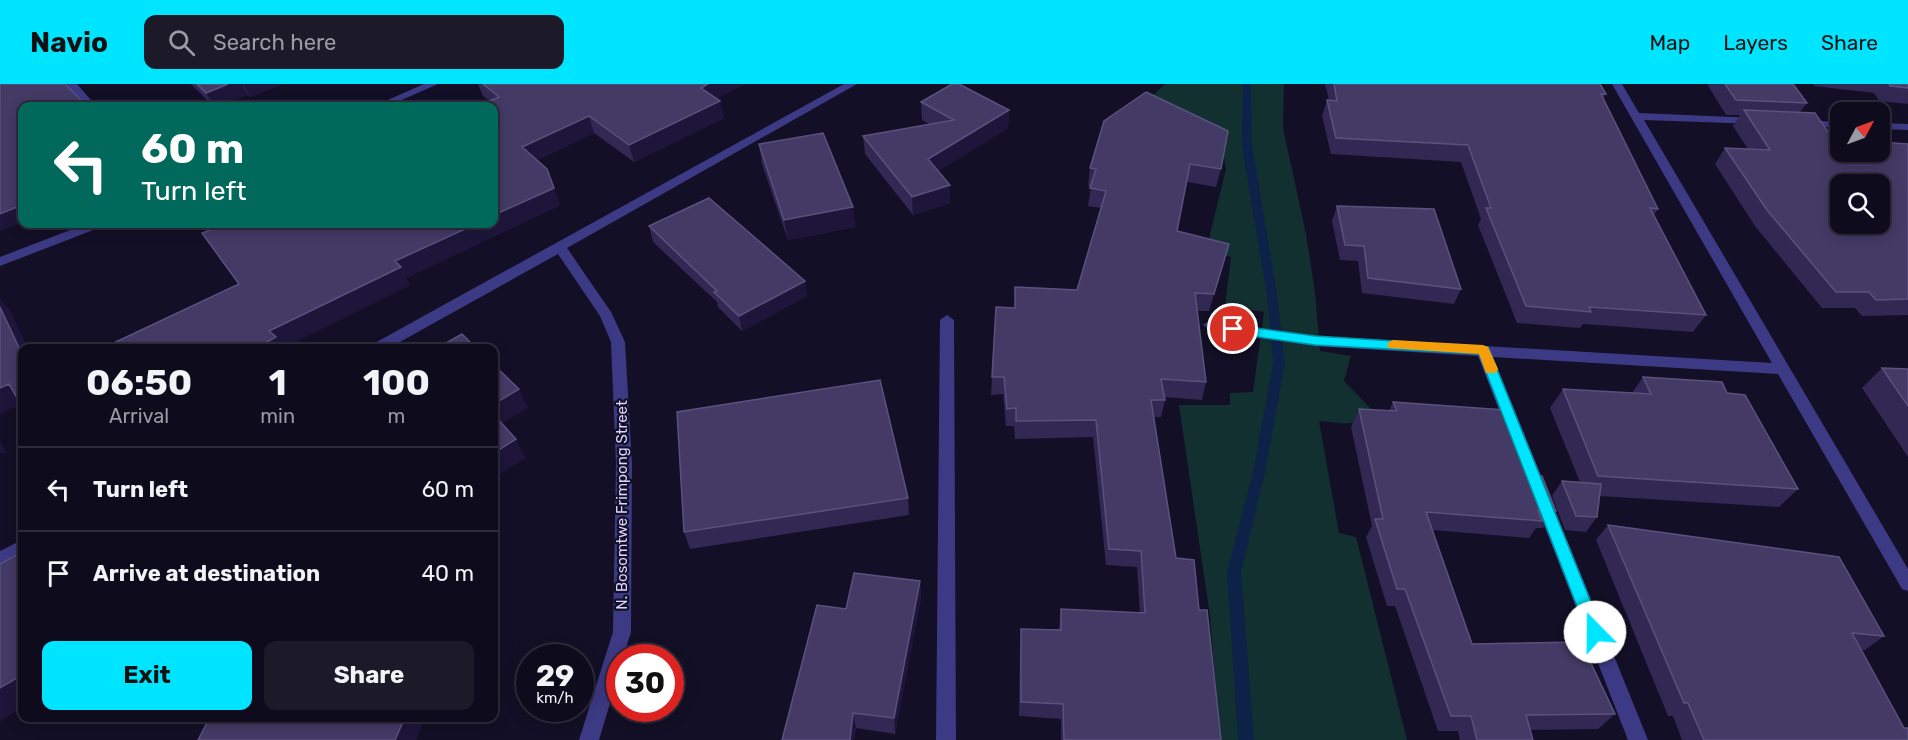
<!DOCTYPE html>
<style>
:root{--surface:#0e0b1c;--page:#1c1929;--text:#f1f3f6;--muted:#9b9ba3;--line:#2e2b3b;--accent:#00e5ff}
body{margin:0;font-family:Rubik,sans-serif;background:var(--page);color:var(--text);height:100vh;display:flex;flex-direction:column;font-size:22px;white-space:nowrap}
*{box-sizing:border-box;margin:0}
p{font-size:20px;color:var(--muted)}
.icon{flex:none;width:33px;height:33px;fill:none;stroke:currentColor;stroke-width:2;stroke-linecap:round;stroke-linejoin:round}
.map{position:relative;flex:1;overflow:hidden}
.drawer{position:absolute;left:18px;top:260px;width:480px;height:378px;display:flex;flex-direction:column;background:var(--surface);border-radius:12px;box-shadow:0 3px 15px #0003,0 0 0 2px var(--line)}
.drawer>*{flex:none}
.top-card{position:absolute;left:18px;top:18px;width:480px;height:126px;border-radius:12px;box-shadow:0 3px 15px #0003,0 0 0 2px var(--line);background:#00695c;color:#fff;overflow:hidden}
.needle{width:39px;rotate:49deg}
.fabs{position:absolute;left:1830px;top:18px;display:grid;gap:12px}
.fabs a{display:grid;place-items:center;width:60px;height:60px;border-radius:12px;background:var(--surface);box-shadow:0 3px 15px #0003,0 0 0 2px var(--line);font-size:30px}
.speed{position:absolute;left:516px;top:560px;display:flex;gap:12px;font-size:30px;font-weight:700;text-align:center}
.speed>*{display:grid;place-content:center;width:78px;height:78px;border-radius:50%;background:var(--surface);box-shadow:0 3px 15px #0003,0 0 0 2px var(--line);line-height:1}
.speed small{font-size:15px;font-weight:400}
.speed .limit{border:9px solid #d22;background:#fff;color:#111}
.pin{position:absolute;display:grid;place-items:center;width:51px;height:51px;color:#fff;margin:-26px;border:3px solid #fff;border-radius:50%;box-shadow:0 2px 6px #0007}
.me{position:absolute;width:66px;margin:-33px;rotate:338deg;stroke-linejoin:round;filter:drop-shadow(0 0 4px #0008)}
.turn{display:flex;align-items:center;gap:21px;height:126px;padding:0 24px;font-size:27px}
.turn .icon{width:78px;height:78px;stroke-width:2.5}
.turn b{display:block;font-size:42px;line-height:51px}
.eta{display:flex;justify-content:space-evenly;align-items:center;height:102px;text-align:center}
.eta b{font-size:36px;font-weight:700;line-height:42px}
.action{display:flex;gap:12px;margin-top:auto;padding:12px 24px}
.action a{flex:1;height:69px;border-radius:12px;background:var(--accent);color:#111;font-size:24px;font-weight:700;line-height:69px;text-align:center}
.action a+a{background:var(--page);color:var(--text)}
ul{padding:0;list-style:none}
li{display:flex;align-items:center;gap:18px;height:84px;padding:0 24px;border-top:2px solid var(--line)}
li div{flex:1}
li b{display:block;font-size:22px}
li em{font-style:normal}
header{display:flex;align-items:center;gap:36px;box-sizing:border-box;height:84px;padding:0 30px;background:var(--accent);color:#111}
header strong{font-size:28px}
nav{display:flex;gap:33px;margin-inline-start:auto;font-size:21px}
.search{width:420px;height:54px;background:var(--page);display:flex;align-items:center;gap:15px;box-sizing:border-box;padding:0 21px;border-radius:12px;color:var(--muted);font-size:22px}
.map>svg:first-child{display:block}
.green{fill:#12302f}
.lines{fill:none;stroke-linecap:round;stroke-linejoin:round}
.stream{fill:#0c2248;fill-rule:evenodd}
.minor{fill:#3d3a85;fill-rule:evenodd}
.wall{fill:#312854}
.shaded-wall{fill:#1d163a}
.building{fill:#433a66;stroke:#5a527e;stroke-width:1.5;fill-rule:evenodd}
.route{fill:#00e5ff;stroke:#0095a6;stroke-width:1.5}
.slow{fill:#f59e0b}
.labels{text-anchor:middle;stroke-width:4.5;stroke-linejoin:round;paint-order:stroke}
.street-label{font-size:15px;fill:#d9d4ff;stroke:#130f26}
</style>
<header>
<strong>Navio</strong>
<div class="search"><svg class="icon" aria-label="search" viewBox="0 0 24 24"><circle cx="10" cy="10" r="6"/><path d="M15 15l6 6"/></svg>Search here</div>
<nav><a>Map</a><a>Layers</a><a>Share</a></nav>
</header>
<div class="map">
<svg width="1908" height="656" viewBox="0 0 1908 656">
<rect width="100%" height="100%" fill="#130f26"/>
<!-- green -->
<path class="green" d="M1165,0H1284L1283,44L1306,150L1315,208L1320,267L1351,272L1344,297L1372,326C1352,346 1344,338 1319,337L1339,449L1356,453L1407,656H1220L1210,532L1179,321H1230V309L1253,308L1264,228L1225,222L1231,173L1206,167L1226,85L1221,59L1142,22Z"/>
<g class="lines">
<!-- stream -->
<path class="stream" d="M1243,0H1251L1252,62L1277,211L1285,279L1266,384L1241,488L1254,656H1238L1227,488L1254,384L1273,279L1267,211L1242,62Z"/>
<!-- minor -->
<path class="minor" d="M66,0H77L96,22H85Z
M424,0H438L388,22H374Z
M844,0H857L567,164L611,228L625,258L632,380L631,548L623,573H620V586L599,656H579L613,548L616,380L611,258L600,232L558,170L389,264H371L373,260Z
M1612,0H1622L1639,29L1757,34L1763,37L1757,40L1644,36L1908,485V507L1902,505L1778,290L1493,273L1648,656H1628L1478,272L1315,262L1210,246L1203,241L1210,236L1315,252L1772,279Z
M1802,36L1840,38V44L1798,41V37Z
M1880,39L1908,40V46L1880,45Z
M86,140H103L101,143L0,182V173Z
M947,231L954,236L956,656H936L940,236Z
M22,456V471L0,482V467Z"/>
</g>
<!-- wall -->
<path class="wall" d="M191,0H283L250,13L248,11L218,22H213Z
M478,0H745L717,14L720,17L724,34L634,78L594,49L537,76L560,121L406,194L410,201L283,264H104L239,201L202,149L494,140L489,17L483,12Z
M1325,0H1600L1606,10L1603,15L1658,125L1654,131L1706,231L1693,248L1583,240L1580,244L1517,239L1478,141L1481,135L1461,78L1331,70L1322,32L1327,16H1329Z
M1707,0H1793L1807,19L1800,28L1833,55L1908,60V231L1862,232L1855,224H1822L1755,142L1715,80L1725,64L1748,65L1733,42L1740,31H1726Z
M1814,0H1908V20L1879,17L1874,9L1814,2Z
M921,18L1009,26L1008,44L938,87L950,119L913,131L865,70L863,52L929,40L922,36Z
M1104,37L1221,85L1216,103L1187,98L1177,147L1224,178L1209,227H1197L1206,298L1202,316L1164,313L1165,316L1161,333H1154L1176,474L1199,526L1221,656H1061V635L1019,632L1020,560L1021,545L1059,546L1061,525L1140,529L1137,483L1106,481L1093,353L1015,355L1014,342H1006L1003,310L991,311L992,293L1014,224L1015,203L1077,206L1101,124L1088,122L1091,103L1088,102L1090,84Z
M759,60L853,123L855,143L788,156L762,80Z
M1337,122L1461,205L1454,220L1362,209L1358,177L1340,176L1332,137Z
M649,142L805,197L807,212L742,247L718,223L717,218L653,158Z
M1882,284L1908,285V373L1862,304Z
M1643,293L1727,309L1798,405L1779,423L1599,412L1597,433L1586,448L1565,446L1552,412L1562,397L1580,398L1550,324L1563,305L1632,309Z
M1393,318L1526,391L1556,427L1543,444H1536L1529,454L1432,446L1472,560L1615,630L1598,645L1530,646L1533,656H1460L1458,647H1438L1395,522H1387L1366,453L1372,442L1351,343L1359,325L1389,327Z
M908,414L909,431L690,465L684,448Z
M1608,441L1884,552L1865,566H1861L1904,644L1908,656H1682L1673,632H1668L1596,456Z
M920,497L921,514L895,650L856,644L854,656H782L846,525Z"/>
<!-- shaded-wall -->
<path class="shaded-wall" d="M228,0H242L248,11L218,22H214L206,9Z
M243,0H283L250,13Z
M708,0H745L705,21L701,4Z
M720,17L724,34L634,78L629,61Z
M1009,26L1008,44L928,93V75Z
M589,32L594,49L528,80L522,63Z
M547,85L560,121L406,194L410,201L283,264H257L269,247L395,177L476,140H494V131Z
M950,101V119L913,131L912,113Z
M22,121V138L0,147V130Z
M853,123L855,143L788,156L784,136Z
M805,197L807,212L742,247L739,232Z
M0,215L10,226L28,264H22V270L0,223Z
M9,300L22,314V322L21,320L0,330V304Z
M519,305L528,324L496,343L494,337V320Z
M516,355L526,374L494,394V369Z
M0,357L6,368L0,370Z
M920,497L921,514L895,650L894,634Z
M22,591V623L0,637V604Z
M853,629L856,644L854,656H850Z
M405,633H420L424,637L416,656H395Z"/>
<!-- building -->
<path class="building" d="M0,0H65L87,22H22V121L0,130Z
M197,0H228L206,9Z
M483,0H708L701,4L720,17L629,61L589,32L522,63L547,85L554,104L494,131V22H477L499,13Z
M952,0H959L1009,26L928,75L950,101L912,113L863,52L954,36L921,18Z
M1334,0H1600L1606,10H1601L1658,125L1650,124L1706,231L1589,223L1591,228L1526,222L1486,124H1491L1468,61L1336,54L1327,16L1337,17Z
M1725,0H1793L1807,19L1736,16Z
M1889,0H1908V4L1890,2Z
M1146,8L1228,47L1221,85L1190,80L1177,147L1229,160L1214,210L1195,209L1206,298L1161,295L1165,316H1151L1176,474L1194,476L1199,526H1207L1221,656H1064L1063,620L1021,618V545L1061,546V525L1145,529L1141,467L1109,465L1096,336L1016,337V324L1007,325L1004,293H992L996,223L1015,224V203L1077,206L1106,107L1090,104L1096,85L1090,84L1104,37Z
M1744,26L1815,29L1833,55H1840V68H1880V58L1908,60V215L1876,216L1869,208H1836L1767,126L1725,64L1770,66ZM1840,100H1880V140H1840Z
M823,49L853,123L784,136L759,60Z
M709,114L805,197L739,232L714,208L717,207L649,142Z
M1337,122L1434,125L1461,205L1368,194L1364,162L1345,161Z
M225,140H476L395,177L401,183L269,247L276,253L257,264H103L239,200L202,149Z
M0,223L22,270V318L20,319L9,300L0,304Z
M462,250L476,264H437Z
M494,281L519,305L494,320Z
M1882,284L1908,285V322Z
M1643,293L1722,298L1727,309L1745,311L1798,405L1598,392L1563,305L1651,310Z
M880,296L908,414L684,448L677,328Z
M1393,318L1505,326L1526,391L1542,392L1556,427L1538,426L1542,437L1426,428L1472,560L1581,558L1615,630L1526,631L1533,656H1477L1471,632H1451L1405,505H1397L1375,435H1383L1359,325L1397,327Z
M494,331L516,355L494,369Z
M1562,397L1601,400L1597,433L1576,432Z
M1608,441L1839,473L1884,552L1852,549L1904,644H1908V656H1704L1688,619H1684Z
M22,468V591L0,604V480Z
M854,489L920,497L894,634L853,629L850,656H782L817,521L846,525Z
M210,633H405L395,656H198Z"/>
<!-- route -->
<path class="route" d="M1233,241L1315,252L1488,263L1603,548L1601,553L1595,555L1589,553L1587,548L1479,270L1315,261L1229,249L1227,245L1229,242Z"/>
<!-- slow -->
<path class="slow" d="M1393,256L1483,261L1488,263L1498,285L1496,289H1486L1479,270L1389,264L1387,261L1389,258Z"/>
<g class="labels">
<!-- street labels -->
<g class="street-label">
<text transform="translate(622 421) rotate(-90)" y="5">N. Bosomtwe Frimpong Street</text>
</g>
</g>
</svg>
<div class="fabs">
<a><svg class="needle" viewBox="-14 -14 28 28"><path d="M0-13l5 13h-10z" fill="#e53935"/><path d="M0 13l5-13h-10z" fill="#9b9ba3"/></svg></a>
<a><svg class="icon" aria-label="search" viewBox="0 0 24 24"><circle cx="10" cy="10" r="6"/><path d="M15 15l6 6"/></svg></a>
</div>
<div class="speed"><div>29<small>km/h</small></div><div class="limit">30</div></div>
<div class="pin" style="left:1233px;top:245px;background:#d93025"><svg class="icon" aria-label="arrive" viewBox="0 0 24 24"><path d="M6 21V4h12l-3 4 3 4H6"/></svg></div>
<svg class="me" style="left:1595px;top:548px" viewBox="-20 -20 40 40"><circle r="19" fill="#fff"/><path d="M0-13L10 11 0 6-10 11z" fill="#00e5ff"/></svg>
<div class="top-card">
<div class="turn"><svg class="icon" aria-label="left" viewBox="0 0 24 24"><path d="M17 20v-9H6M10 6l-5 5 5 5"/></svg><div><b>60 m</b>Turn left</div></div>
</div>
<section class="drawer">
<div class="eta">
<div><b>06:50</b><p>Arrival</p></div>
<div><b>1</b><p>min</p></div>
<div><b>100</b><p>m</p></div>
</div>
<ul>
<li><svg class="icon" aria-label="left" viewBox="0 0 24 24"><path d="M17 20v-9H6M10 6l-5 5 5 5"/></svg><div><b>Turn left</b></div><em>60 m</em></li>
<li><svg class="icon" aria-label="arrive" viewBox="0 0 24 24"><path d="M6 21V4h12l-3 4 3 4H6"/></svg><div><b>Arrive at destination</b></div><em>40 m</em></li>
</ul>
<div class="action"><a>Exit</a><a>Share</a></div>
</section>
</div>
